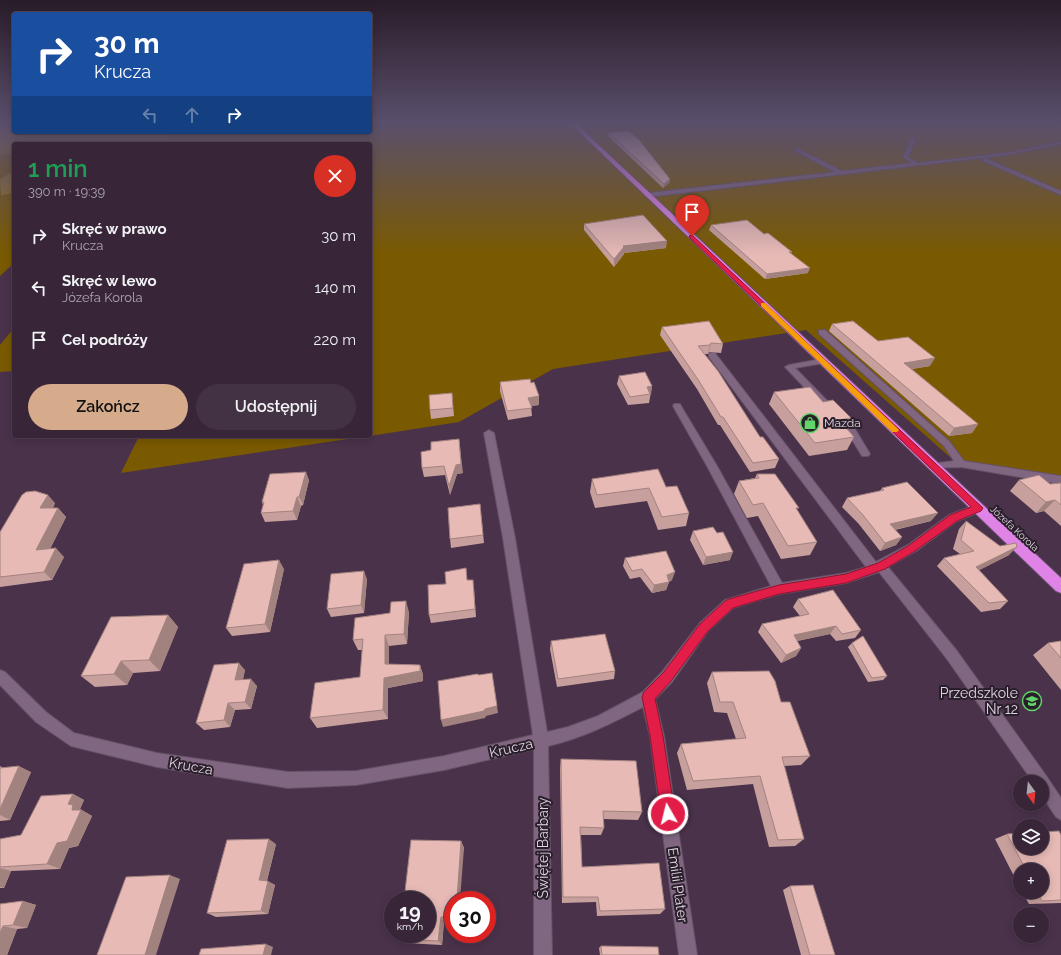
<!DOCTYPE html>
<html lang="pl">
<meta charset="utf-8">
<style>
:root{--surface:#382638;--page:#433243;--text:#f1f3f6;--muted:#aba5ae;--line:#524353;--accent:#d6ab8b}
body{margin:0;font-family:Raleway,sans-serif;background:var(--page);color:var(--text);height:100vh;display:flex;flex-direction:column;font-size:15px;white-space:nowrap}
*{box-sizing:border-box;margin:0}
p{font-size:13px;color:var(--muted)}
.icon{flex:none;width:22px;height:22px;fill:none;stroke:currentColor;stroke-width:2;stroke-linecap:round;stroke-linejoin:round}
.map{position:relative;flex:1;overflow:hidden}
.side{position:absolute;left:12px;top:142px;width:360px;height:296px;display:flex;flex-direction:column;background:var(--surface);border-radius:4px;box-shadow:0 2px 10px #0003,0 0 0 1px var(--line)}
.side>*{flex:none}
.banner{position:absolute;left:12px;top:12px;width:360px;height:122px;border-radius:4px;box-shadow:0 2px 10px #0003,0 0 0 1px var(--line);background:#1a4fa0;color:#fff;overflow:hidden}
.needle{width:26px;rotate:165deg}
.fabs{position:absolute;left:1013px;top:775px;display:grid;gap:8px}
.fabs a{display:grid;place-items:center;width:36px;height:36px;border-radius:50%;background:var(--surface);box-shadow:0 2px 10px #0003,0 0 0 1px var(--line);font-size:20px}
.speed{position:absolute;left:384px;top:891px;display:flex;gap:8px;font-size:20px;font-weight:700;text-align:center}
.speed>*{display:grid;place-content:center;width:52px;height:52px;border-radius:50%;background:var(--surface);box-shadow:0 2px 10px #0003,0 0 0 1px var(--line);line-height:1}
.speed small{font-size:10px;font-weight:400}
.speed .limit{border:6px solid #d22;background:#fff;color:#111}
.pin{position:absolute;display:grid;place-items:center;width:34px;height:34px;color:#fff;margin:-41px -17px;border-radius:50% 50% 50% 0;rotate:-45deg;box-shadow:0 0 4px #0007}
.pin .icon{rotate:45deg}
.me{position:absolute;width:44px;margin:-22px;rotate:352deg;stroke-linejoin:round;filter:drop-shadow(0 0 3px #0008)}
.turn{display:flex;align-items:center;gap:14px;height:84px;padding:0 16px;font-size:18px}
.turn .icon{width:52px;height:52px;stroke-width:2.5}
.turn b{display:block;font-size:28px;line-height:34px}
.lanes{display:flex;align-items:center;height:38px;padding:0 16px;background:#0003;justify-content:center;gap:20px;direction:ltr}
.lanes .off{opacity:.35}
.round{display:grid;place-items:center;flex:none;width:42px;height:42px;border-radius:21px;background:var(--page)}
.summary{display:flex;align-items:center;justify-content:space-between;height:68px;padding:0 16px}
h1{font-size:24px;font-weight:600;line-height:30px;color:#1e9e55}
.button{display:flex;gap:8px;margin-top:auto;padding:8px 16px}
.button a{flex:1;height:46px;border-radius:24px;background:var(--accent);color:#111;font-size:16px;font-weight:600;line-height:46px;text-align:center}
.button a+a{background:var(--page);color:var(--text)}
ul{padding:0;list-style:none}
li{display:flex;align-items:center;gap:12px;height:52px;padding:0 16px}
li div{flex:1}
li b{display:block;font-size:15px}
li em{font-style:normal}
.map>svg:first-child{display:block}
.green{fill:#7a5a00}
.forest{fill:#937225}
.lines{fill:none;stroke-linecap:round;stroke-linejoin:round}
.minor-casing{stroke:#655166;stroke-width:2}
.highway-casing{stroke:#655166;stroke-width:2}
.minor{fill:#806681;fill-rule:evenodd}
.highway{fill:#df84e6;fill-rule:evenodd}
.wall{fill:#c7a09d}
.shaded-wall{fill:#a2827f}
.building{fill:#e7bab6;stroke:#a2827f}
.route{fill:#e11d48;stroke:#92132f}
.slow{fill:#f59e0b}
.labels{text-anchor:middle;stroke-width:4;stroke-linejoin:round;paint-order:stroke}
.far-street-label{font-size:10px;fill:#e2d3e3;stroke:#291f2a}
.poi-label{font-size:12px;fill:#e2d3e3;stroke:#291f2a;text-anchor:start}
.near-poi-label{font-size:14px;fill:#e2d3e3;stroke:#291f2a;text-anchor:end}
.near-street-label{font-size:14px;fill:#e2d3e3;stroke:#291f2a}
</style>
<div class="map">
<svg width="1061" height="955" viewBox="0 0 1061 955">
<rect width="100%" height="100%" fill="#4a324b"/>
<!-- green -->
<path class="green" d="M0,122H14V132H370V122H1061V480L959,465L806,330L553,369L459,422L370,436V144H14V263L0,276Z
M14,328V371L0,372V345Z
M139,436H368L121,473Z"/>
<!-- forest -->
<path class="forest" d="M0,122H14V132H169L168,142L165,144H14V153L0,155Z
M14,171V193L1,195L0,179Z"/>
<g class="lines">
<!-- minor casing -->
<g class="minor-casing">
<path id="minor" d="M914,138L916,139L908,157L918,163L1006,153L1061,142V144L1006,155L648,197L645,195L648,193L835,172L794,150L796,148L842,171L912,163L903,157L912,139Z
M983,159H987L1061,191V195L983,161Z
M819,330H825L950,442L964,461L1061,476V484L961,467L930,468L928,466L930,464L954,461L944,446L819,334Z
M709,353H715L876,562L908,545L949,515L978,504L982,505L983,508L982,511L957,521L916,551L888,567L957,651L1047,777L1061,798V820L1056,817L1042,796V782H1033L947,659L879,572L846,583L779,594L733,608L708,631L672,682L655,699L664,736L697,955H679L650,736L643,707C612,723 583,738 548,746L552,955H534V749L444,770L356,785L288,788L157,767L71,746L36,722L0,685V670L5,672L46,712L74,733L157,753L288,772L356,771L444,756L533,735L503,538L484,433L489,430L494,433L515,538L547,732L568,727L598,716L643,692L662,672L700,623L725,600L771,586L707,466L673,406L674,404H680L681,406L717,466L782,583L846,573L866,567L709,357Z
M821,359L825,361L824,363L795,368L855,429L870,454L868,456H862L848,433L785,367L789,365Z"/>
</g>
<!-- highway casing -->
<g class="highway-casing">
<path id="highway" d="M569,122H574L1061,578V593L1056,591Z"/>
</g>
<!-- minor -->
<use href="#minor" class="minor"/>
<!-- highway -->
<use href="#highway" class="highway"/>
</g>
<!-- wall -->
<path class="wall" d="M609,133L670,182L663,188L608,136Z
M584,224L666,248L624,253V254L614,267L584,230Z
M711,225L764,234L791,253L808,273L765,279L709,230Z
M832,324L878,341L930,366L912,369L978,424L972,433L949,436L829,331Z
M662,327L723,344L721,353L709,352L708,354H705L760,437L779,459L775,468L750,472L720,425H718L697,389L660,335Z
M619,376L652,386L649,403L628,405L617,384Z
M500,382L539,396V405L531,406L532,416L508,420L500,391Z
M774,392L823,402L851,418L846,427L854,437L847,450L809,456L769,404Z
M452,393L454,416L431,419L430,410Z
M431,450L463,473L457,474L450,495L445,475L424,477L422,468Z
M757,474L797,510L817,542L810,555L781,559L758,516L747,518L734,494L739,481L755,478Z
M592,479L666,487L689,513L686,526L658,530L647,501L595,508L590,492Z
M309,480L303,505L301,506L297,520L265,522L261,513L263,505L262,502Z
M1019,480L1050,484L1061,483V526L1044,511L1036,513L1010,491Z
M882,488L931,521L895,530L902,537L896,545L880,551L858,523L842,507L847,498L880,491Z
M55,503L53,508H58L66,517L50,549L64,557L52,580L0,587V532Z
M480,504L484,543L451,548L450,539Z
M966,521L1009,555L979,570L1008,601L1000,609L981,612L937,566L944,558L960,554L953,549L959,529Z
M693,531L730,560L703,565L690,540Z
M625,558L672,580L669,582L666,590L652,593L640,577L630,579L623,566Z
M284,569L270,632L232,636L226,628Z
M367,579L364,613L331,617L327,609Z
M467,580L474,589L476,617L431,623L429,615L446,584Z
M798,599L861,630L855,638L836,641L830,634L797,641L801,648L796,656L781,663L758,632L762,624L800,616L793,607Z
M409,612L407,644L389,646V664L420,665L423,675V681L388,688V719L317,728L310,718L360,677L362,650H358L353,640Z
M168,615L178,627L160,671L133,673L127,685L95,687L81,676Z
M551,641L615,671L614,679L557,687L550,649Z
M1061,641V690L1033,655L1048,643Z
M852,643L887,676L883,680L868,682L848,647Z
M245,670L243,679L257,686L251,709L235,710L230,727L204,730L196,723Z
M712,672L781,702L810,756L801,765L784,766L804,839L795,846L769,847L753,784L687,790L677,753L681,744L736,739L727,713L714,712L707,683Z
M561,759L642,812L638,820L603,819L604,828L601,835H581L582,867L665,909L660,914L597,916L596,902L562,903L560,768Z
M0,766L3,768L31,772L10,820L0,821Z
M73,794L84,800L80,809L92,816L78,846L69,848L60,869L11,871L4,888H0V839L21,835Z
M1007,834L1061,835V903L1029,904L1022,892H1042V870H1020V888L995,839Z
M461,841L464,848L453,900V922H444L442,945L405,943L399,939Z
M276,844L267,881L275,885L268,914L216,917L207,913Z
M790,886L835,955H801L783,890Z
M23,901L36,905L27,928L17,929L7,955H0V904Z
M601,946L659,955H600L599,948Z"/>
<!-- shaded-wall -->
<path class="shaded-wall" d="M670,179V182L663,188L664,184Z
M667,241L666,248L624,253V254L614,267V259L623,246Z
M810,268L808,273L765,279L767,274Z
M711,343L709,352L708,354L710,345Z
M935,358L930,366L900,371L904,363Z
M652,386L651,395H650L647,387Z
M539,396V405L528,406V398Z
M978,424L972,433L949,436L954,428Z
M459,439L463,473L457,474L450,495L449,486Z
M306,472L309,480L303,505L299,497Z
M48,495L55,503L48,517L40,508Z
M297,497L301,506L297,520L293,511Z
M1055,500L1044,511L1036,513L1046,502Z
M58,508L66,517L45,559L36,550Z
M938,513L931,521L884,532L890,524Z
M902,537L896,545L880,551L885,543Z
M1017,547L1009,555L968,576L976,567Z
M56,548L64,557L52,580L44,572Z
M733,552L730,560L703,565L706,557Z
M279,560L284,569L270,632L265,624Z
M364,571L367,579L364,613L361,605Z
M675,572L672,580L666,582H669L666,590L652,593L654,585L667,575Z
M406,601L409,612L407,644L404,634Z
M168,615L178,627L160,671L149,660Z
M836,626L830,634L788,643L794,635Z
M385,635L389,646V674L385,664Z
M801,648L796,656L781,663L786,655Z
M121,661L133,673L127,685L114,674Z
M239,663L245,670L241,688L235,680Z
M420,665L423,675V681L388,688V719L383,710L384,678Z
M251,679L257,686L251,709L245,702Z
M228,703L235,710L230,727L224,720Z
M497,706L498,713L486,716L485,718L443,727L441,720Z
M19,766L31,772L10,820L0,815V809Z
M73,794L84,800L80,809L92,816L78,846L69,848L60,869L47,864L72,810L68,804Z
M269,839L276,844L266,884L259,880Z
M461,841L464,848L460,900H457Z
M0,868L11,871L4,888L0,887Z
M170,875L180,879L156,955H145Z
M268,881L275,885L268,914L261,911Z
M23,901L36,905L27,928L13,925Z
M441,917L444,922L442,945L438,941Z
M3,926L17,929L7,955H0V933Z
M266,944L273,947L271,955H263Z"/>
<!-- building -->
<path class="building" d="M629,131L640,141L670,179L664,184L609,133Z
M643,215L667,241L623,246L624,247L614,259L584,224Z
M747,220L764,234L768,233L792,252H789L810,268L767,274L711,225Z
M709,321L723,344L711,343L710,345L698,346L718,371L760,437H763L779,459L753,463L723,417H721L699,381L662,327Z
M853,321L878,341L908,337L935,358L904,363L978,424L954,428L832,324Z
M645,372L652,386L647,387L650,394L630,397L619,376Z
M530,379L531,383L534,382L539,396L528,398L532,408L507,411L500,382Z
M810,387L823,402L833,400L851,418L839,420L854,437L815,443L774,392Z
M452,393L453,408L430,410L429,395Z
M459,439L461,464L456,465L449,486L444,466L422,468L421,452L431,450V442Z
M658,469L666,487L677,486L689,513L662,517L649,488L597,495L592,479Z
M306,472L299,497H297L293,511L261,513L264,502H262L270,474Z
M757,474H775L799,508H796L817,542L788,546L763,503L753,505L739,481L759,478Z
M1039,475L1050,484L1061,483V505L1055,500L1046,502L1019,480Z
M907,482L938,513L890,524L902,537L885,543L863,515L847,498L884,490L882,488Z
M35,491L48,495L40,508H58L36,550L56,548L44,572L0,577V532L22,495L26,492Z
M480,504L483,535L450,539L448,508Z
M966,521L1000,546L1016,543L1017,547L976,567L1008,601L989,603L944,558L974,551L961,540Z
M713,527L717,533L723,532L733,552L706,557L693,531Z
M666,551L675,572L667,575L669,582L654,585L642,569L632,571L625,558Z
M279,560L265,624L226,628L244,564Z
M466,568L467,580H473L475,609L429,615L428,585L446,584L445,572Z
M364,571L361,605L327,609L331,574Z
M833,590L861,630L842,634L836,626L794,635L801,648L786,655L762,624L809,614L798,599Z
M406,601L404,634L385,635V664L420,665V671L384,678L383,710L310,718L315,683L360,677L363,639L353,640L355,618L390,613L391,602Z
M168,615L149,660L121,661L114,674L81,676L111,617Z
M605,634L615,671L558,679L551,641Z
M863,636L887,676L872,678L852,643Z
M1061,641V658L1048,643Z
M239,663L235,680L251,679L245,702L228,703L224,720L196,723L214,665Z
M769,671L775,681L781,702H790L810,756L782,757L804,839L778,840L760,776L693,781L681,744L746,738L733,702H720L712,672Z
M492,673L497,706L485,709L484,711L441,720L438,681L477,674L479,675Z
M561,759L636,761L642,812L603,811L604,828L580,827L582,867L659,863L665,909L600,911L598,897H563Z
M19,766L0,809V768Z
M73,794L68,804L73,805L72,810H81L67,841L57,843L47,864L0,867V839L21,835L41,796Z
M1059,831L1061,835V900L1042,901L1037,892H1042V870H1026L1007,834L1020,833V848H1042V832Z
M269,839L259,880L268,881L261,911L207,913L227,840Z
M411,840L461,841L457,900H453V917H441L438,941L399,939L400,934H427V900H404Z
M170,875L145,955H97L126,877Z
M813,885L835,955H810L790,886Z
M23,901L13,925L3,926L0,933V904Z
M266,944L263,955H199L201,949Z
M601,946L658,947L659,955H602Z"/>
<!-- sky -->
<linearGradient id="sky" x2="0" y2="1"><stop stop-color="#291c29"/><stop offset="0.48" stop-color="#5a4f6c"/><stop offset="1" stop-color="#5a4f6c" stop-opacity="0"/></linearGradient>
<rect width="1061" height="256" fill="url(#sky)"/>
<!-- route -->
<path class="route" d="M692,235L983,508L981,511L957,521L915,551L885,569L846,583L779,594L733,608L708,631L671,681L655,699L663,736L675,814L673,819L668,821L663,819L661,814L650,736L642,697L644,692L663,673L700,624L725,601L729,599L779,585L846,574L878,563L908,546L950,515L971,507L690,238L689,236Z"/>
<!-- slow -->
<path class="slow" d="M761,303H765L897,428L899,430L897,432H892L761,306Z"/>
<!-- icons -->
<defs>
<g id="shop-ring" transform="scale(1)"><circle r="9.5" fill="#291f2a" stroke="#62d469" stroke-width="1.5"/><path d="M-5-2.5h2.3a2.7 3.5 0 0 1 5.4 0H5L5.5 6h-11ZM-1.5-2.5h3a1.5 2.3 0 0 0-3 0Z" fill="#62d469"/></g>
<g id="school-ring" transform="scale(1)"><circle r="9.5" fill="#291f2a" stroke="#62d469" stroke-width="1.5"/><path d="M0-5L7-2L0 1L-7-2ZM-4 1L0 2.5L4 1V4Q0 6-4 4Z" fill="#62d469"/></g>
</defs>
<g fill-rule="evenodd">
<use href="#shop-ring" x="810" y="423"/>
<use href="#school-ring" x="1032" y="701"/>
</g>
<g class="labels">
<!-- far-street labels -->
<g class="far-street-label">
<text transform="translate(1015 528) rotate(43)" y="4">Józefa Korola</text>
</g>
<!-- poi labels -->
<g class="poi-label">
<text x="824" y="427">Mazda</text>
</g>
<!-- near-poi labels -->
<g class="near-poi-label">
<text x="1018" y="698">Przedszkole<tspan x="1018" dy="16">Nr 12</tspan></text>
</g>
<!-- near-street labels -->
<g class="near-street-label">
<text transform="translate(511 748) rotate(-13)" y="5">Krucza</text>
<text transform="translate(191 766) rotate(10)" y="5">Krucza</text>
<text transform="translate(543 848) rotate(-90)" y="5">Świętej Barbary</text>
<text transform="translate(678 885) rotate(82)" y="5">Emilii Plater</text>
</g>
</g>
</svg>
<div class="fabs">
<a><svg class="needle" viewBox="-14 -14 28 28"><path d="M0-13l5 13h-10z" fill="#e53935"/><path d="M0 13l5-13h-10z" fill="#aba5ae"/></svg></a>
<a><svg class="icon" aria-label="layers" viewBox="0 0 24 24"><path d="M12 4l9 5-9 5-9-5zM3 14l9 5 9-5"/></svg></a>
<a>+</a>
<a>−</a>
</div>
<div class="speed"><div>19<small>km/h</small></div><div class="limit">30</div></div>
<div class="pin" style="left:692px;top:236px;background:#d93025"><svg class="icon" aria-label="arrive" viewBox="0 0 24 24"><path d="M6 21V4h12l-3 4 3 4H6"/></svg></div>
<svg class="me" style="left:668px;top:814px" viewBox="-20 -20 40 40"><circle r="17" fill="#e11d48" stroke="#fff" stroke-width="3"/><path d="M0-11L8 9 0 5-8 9z" fill="#fff"/></svg>
<div class="banner">
<div class="turn"><svg class="icon" aria-label="right" viewBox="0 0 24 24"><path d="M7 20v-9h11M14 6l5 5-5 5"/></svg><div><b>30 m</b>Krucza</div></div>
<div class="lanes"><svg class="icon off" aria-label="left" viewBox="0 0 24 24"><path d="M17 20v-9H6M10 6l-5 5 5 5"/></svg><svg class="icon off" aria-label="ahead" viewBox="0 0 24 24"><path d="M12 20V5M6 11l6-6 6 6"/></svg><svg class="icon" aria-label="right" viewBox="0 0 24 24"><path d="M7 20v-9h11M14 6l5 5-5 5"/></svg></div>
</div>
<section class="side">
<div class="summary"><div><h1>1 min</h1><p>390 m · 19:39</p></div><a class="round" style="background:#d93025;color:#fff"><svg class="icon" aria-label="close" viewBox="0 0 24 24"><path d="M6 6l12 12M18 6L6 18"/></svg></a></div>
<ul>
<li><svg class="icon" aria-label="right" viewBox="0 0 24 24"><path d="M7 20v-9h11M14 6l5 5-5 5"/></svg><div><b>Skręć w prawo</b><p>Krucza</p></div><em>30 m</em></li>
<li><svg class="icon" aria-label="left" viewBox="0 0 24 24"><path d="M17 20v-9H6M10 6l-5 5 5 5"/></svg><div><b>Skręć w lewo</b><p>Józefa Korola</p></div><em>140 m</em></li>
<li><svg class="icon" aria-label="arrive" viewBox="0 0 24 24"><path d="M6 21V4h12l-3 4 3 4H6"/></svg><div><b>Cel podróży</b></div><em>220 m</em></li>
</ul>
<div class="button"><a>Zakończ</a><a>Udostępnij</a></div>
</section>
</div>
